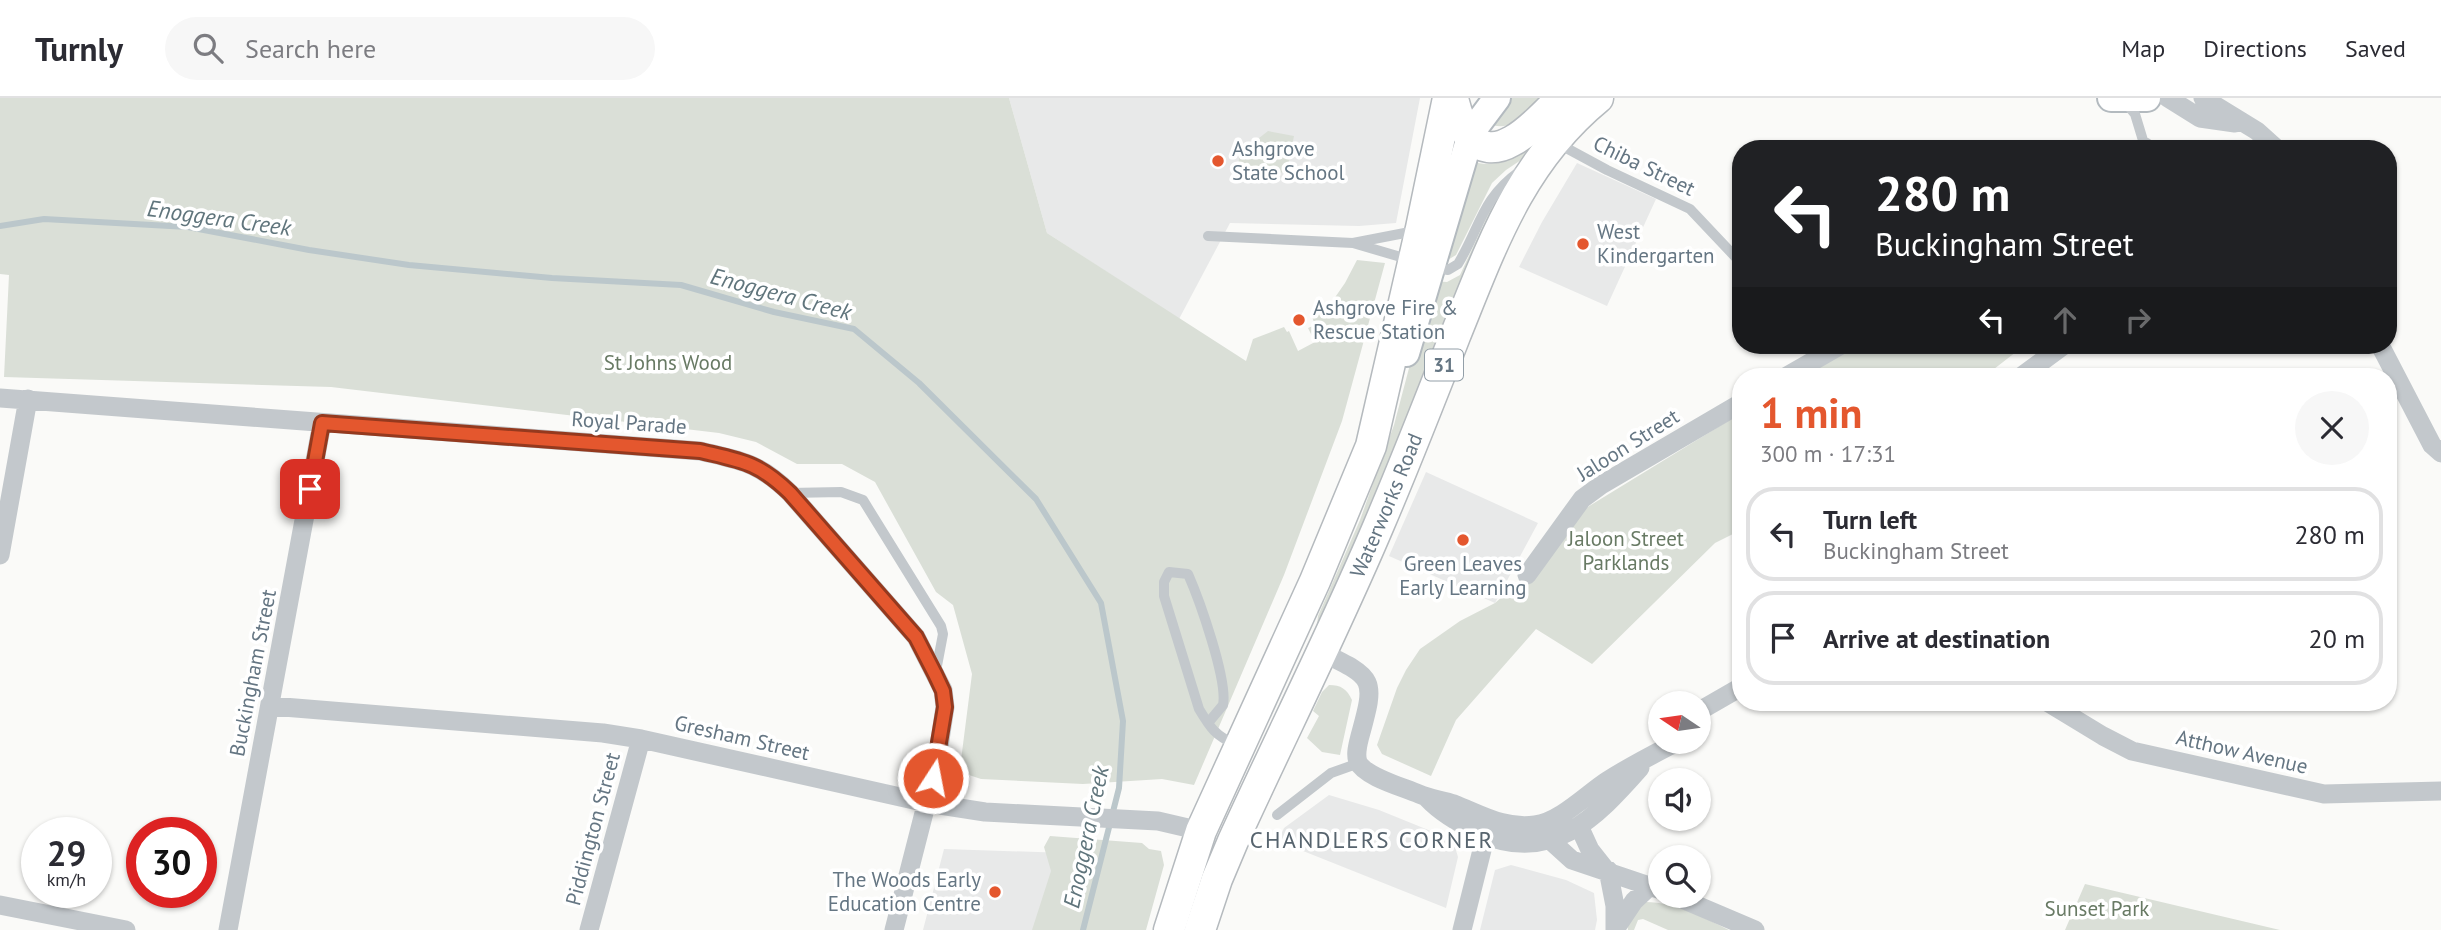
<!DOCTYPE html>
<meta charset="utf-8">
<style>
:root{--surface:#fff;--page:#f7f7f7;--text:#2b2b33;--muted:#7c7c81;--line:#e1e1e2;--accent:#e4572e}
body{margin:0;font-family:"PT Sans",sans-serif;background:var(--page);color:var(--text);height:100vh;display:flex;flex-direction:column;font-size:26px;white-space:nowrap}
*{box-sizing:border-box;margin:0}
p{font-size:23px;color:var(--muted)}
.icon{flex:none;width:38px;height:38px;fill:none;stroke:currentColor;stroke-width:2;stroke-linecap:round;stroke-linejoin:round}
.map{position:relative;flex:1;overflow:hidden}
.drawer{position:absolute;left:1732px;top:270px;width:665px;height:343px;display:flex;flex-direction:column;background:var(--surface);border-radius:28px;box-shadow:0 2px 5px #0004}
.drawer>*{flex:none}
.hud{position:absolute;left:1732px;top:42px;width:665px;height:214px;border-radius:28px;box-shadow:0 2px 5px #0004;background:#202124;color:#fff;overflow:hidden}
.needle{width:46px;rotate:283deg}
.tools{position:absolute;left:1648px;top:593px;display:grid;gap:14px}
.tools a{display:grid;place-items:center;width:63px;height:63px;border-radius:50%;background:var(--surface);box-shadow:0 2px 5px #0004;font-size:35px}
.speed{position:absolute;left:21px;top:719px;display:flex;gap:14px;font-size:35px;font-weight:700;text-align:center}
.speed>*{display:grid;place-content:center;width:91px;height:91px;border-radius:50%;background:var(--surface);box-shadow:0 2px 5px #0004;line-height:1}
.speed small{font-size:18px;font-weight:400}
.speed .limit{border:10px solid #d22;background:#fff;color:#111}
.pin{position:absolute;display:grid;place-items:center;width:60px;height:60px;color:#fff;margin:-30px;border-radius:14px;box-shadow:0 4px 10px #0006}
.me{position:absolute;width:77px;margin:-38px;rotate:11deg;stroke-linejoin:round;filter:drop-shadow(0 0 5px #0008)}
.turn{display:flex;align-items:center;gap:24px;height:147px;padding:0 28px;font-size:32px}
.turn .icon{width:91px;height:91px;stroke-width:2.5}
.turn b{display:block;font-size:49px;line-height:60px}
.lanes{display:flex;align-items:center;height:66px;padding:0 28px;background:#0003;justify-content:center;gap:35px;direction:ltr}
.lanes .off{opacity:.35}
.round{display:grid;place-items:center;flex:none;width:74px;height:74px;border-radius:37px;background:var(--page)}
.summary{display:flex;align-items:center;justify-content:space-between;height:119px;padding:0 28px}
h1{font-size:42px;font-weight:700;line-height:52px;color:var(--accent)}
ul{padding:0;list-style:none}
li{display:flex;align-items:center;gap:21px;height:94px;margin:0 14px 10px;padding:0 14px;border:4px solid var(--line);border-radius:28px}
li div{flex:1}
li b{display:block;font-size:26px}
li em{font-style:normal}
header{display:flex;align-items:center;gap:42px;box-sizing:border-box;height:98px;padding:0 35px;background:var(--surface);border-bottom:2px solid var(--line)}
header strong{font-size:33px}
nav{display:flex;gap:38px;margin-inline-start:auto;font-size:24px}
.search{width:490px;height:63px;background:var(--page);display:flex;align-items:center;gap:18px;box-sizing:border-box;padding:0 24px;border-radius:38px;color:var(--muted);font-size:26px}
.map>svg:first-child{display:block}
.built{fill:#e8e9e9}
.green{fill:#dadfd7}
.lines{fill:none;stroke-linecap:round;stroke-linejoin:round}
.stream{stroke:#bbc7cb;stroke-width:6}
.secondary-casing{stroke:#b3babf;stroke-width:30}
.primary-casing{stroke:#b5babe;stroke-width:33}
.service{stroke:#c3c8cc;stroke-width:10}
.minor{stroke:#c3c8cc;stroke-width:19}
.secondary{stroke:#fff;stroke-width:26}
.primary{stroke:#fff;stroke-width:30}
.route-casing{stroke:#94391e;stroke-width:18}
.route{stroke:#e4572e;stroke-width:12}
.poi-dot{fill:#e4572e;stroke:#fff;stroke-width:2.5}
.labels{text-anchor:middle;stroke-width:7;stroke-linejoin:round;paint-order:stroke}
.shield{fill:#fff;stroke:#939fa8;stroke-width:2}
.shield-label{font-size:19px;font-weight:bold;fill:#657683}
.poi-label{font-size:21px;fill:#657683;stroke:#fff;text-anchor:start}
.street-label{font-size:21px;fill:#657683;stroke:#fff}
.park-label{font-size:21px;fill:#687a64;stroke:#fff}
.water-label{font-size:23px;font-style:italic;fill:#60757c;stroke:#fff}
.neighbourhood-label{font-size:23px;letter-spacing:2px;fill:#57646e;stroke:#fff}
</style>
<header>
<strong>Turnly</strong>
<div class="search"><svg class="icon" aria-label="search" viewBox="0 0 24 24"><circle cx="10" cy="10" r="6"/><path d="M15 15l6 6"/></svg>Search here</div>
<nav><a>Map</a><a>Directions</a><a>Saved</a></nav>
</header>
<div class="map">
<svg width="2441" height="832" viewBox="0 0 2441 832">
<rect width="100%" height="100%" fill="#fafaf8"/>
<!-- built -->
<path class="built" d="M1009,0H1420L1396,125L1359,128L1230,125L1179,221L1047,135Z
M1577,65L1656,101L1607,208L1519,169L1542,124Z
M1426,374L1538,425L1495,505L1389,458Z
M1329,697L1379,712L1453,742L1458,759L1446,810L1278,743L1284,730Z
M944,751L1067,755L1047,832H923Z
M1511,767L1566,782L1594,795L1597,822L1595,832H1480L1495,772Z"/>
<!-- green -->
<path class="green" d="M0,0H1009L1047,135L1246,263L1253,241L1284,229L1287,234L1289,233L1298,253L1315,244L1308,230L1315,227L1311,216L1329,208L1345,185L1357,162L1385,165L1342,323L1284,477L1194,687L1162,681L1083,686L981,681L969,677L960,670L972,576L953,507L936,494L875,384L842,366H797L756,344L719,335L331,289L4,279L9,177L0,176Z
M1511,0H1545C1527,15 1514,35 1488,26Z
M1548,28L1524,60L1506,72L1492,85L1456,157L1446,163L1471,63C1504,75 1527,49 1548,28Z
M1268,33L1294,38L1288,68L1271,85L1236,80L1240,55Z
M1491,110H1494L1404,337L1316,536L1318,518L1360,422L1394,327L1432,183L1447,184L1460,177Z
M1853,247H2025L1985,278H1802Z
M1741,315V432L1715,445L1592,566L1536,531L1456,622L1431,678L1382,656L1377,647L1397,590L1406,572L1420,551L1460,523L1495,505L1527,477L1586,410Z
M1329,587C1341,587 1347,591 1352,602L1340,657L1322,654L1307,640L1319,618L1313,613L1322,594Z
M1050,738L1142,745L1149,751L1161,753L1164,767L1146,832H1032L1051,773L1044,749Z
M2085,786L2280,832H2065Z
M1646,804C1674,804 1705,820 1729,832H1668L1643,821L1638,822L1634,832H1628C1626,819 1637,811 1646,804Z"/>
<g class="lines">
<!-- stream -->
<path class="stream" d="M0,128L44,121L188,129L309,152L409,167L552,180L681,187L774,214L854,231L919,285L1036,401L1101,505L1123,623L1119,690L1083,832"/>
<!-- secondary casing -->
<g class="secondary-casing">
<path id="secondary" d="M2111,0H2147
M1406,255L1467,49L1476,28L1497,0"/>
</g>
<!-- primary casing -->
<g class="primary-casing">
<g id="primary">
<path d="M1453,0C1459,28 1476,64 1512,43C1531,33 1546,14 1562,0"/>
<path d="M1169,832L1201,733L1315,483L1371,348L1421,130L1448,0"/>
<path id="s1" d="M1200,832L1217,781L1233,743C1281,638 1333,535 1378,429C1405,366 1430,302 1455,238C1492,147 1520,64 1598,0"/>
</g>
</g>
<!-- service -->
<path class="service" d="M2126,5L2135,16L2145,49
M1557,45L1607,72L1690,111L1741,165
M1208,138L1353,145L1415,133
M1353,145L1411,162
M1432,169L1448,172L1458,166C1481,128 1481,101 1520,73
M790,395L841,394L863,402L941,528L943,536L936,573
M1208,625L1223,607C1228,582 1199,501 1188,476L1169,474L1164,484V498L1199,611C1211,631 1215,637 1236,647
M1277,717L1331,675L1359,665"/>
<!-- minor -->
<path class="minor" d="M2168,0L2200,20L2235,25
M2203,0L2257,33L2277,51
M2145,49V51
M2380,247L2432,347L2441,355
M1787,278L1841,247
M2022,278L2064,247
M0,300L700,353C742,363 758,364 790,395L916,539L943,592L945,609L936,668L894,832
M0,457L28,301
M1527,477L1582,401L1601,387L1741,305
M1321,554C1375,580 1376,580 1360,638C1358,646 1355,656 1358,664C1365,679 1403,689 1419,696C1430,701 1443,702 1454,706C1482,717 1504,731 1535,727C1560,724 1587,696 1607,683C1630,668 1654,656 1677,644
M2047,604L2103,638L2132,653L2324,696L2441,693
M271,608L603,635L641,641L927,705L985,714L1158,723L1201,733
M1701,612L1741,589
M1427,700C1442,716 1460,726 1480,735C1551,767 1596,720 1640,670
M1579,728L1590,752L1605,771
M1553,733L1551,743L1572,762L1661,792
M1608,772L1615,808V832
M1675,798L1755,832
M0,807L126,832
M1616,830L1634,803L1650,788
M228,832L322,325
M589,832L641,641
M1462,832L1489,724"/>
<!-- secondary -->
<use href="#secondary" class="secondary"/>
<!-- primary -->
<use href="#primary" class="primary"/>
</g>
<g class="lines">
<!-- route casing -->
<g class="route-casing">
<path id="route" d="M310,391L322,325L700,353C742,363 758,364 790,395L916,539L935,576L943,593L945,609L933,680"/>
</g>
<!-- route -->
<use href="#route" class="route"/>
</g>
<!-- markers -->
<g class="poi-dot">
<circle cx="1218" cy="63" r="7"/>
<circle cx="1583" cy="146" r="7"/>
<circle cx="1299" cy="222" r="7"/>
<circle cx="1463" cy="442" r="7"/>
<circle cx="995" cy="794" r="7"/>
</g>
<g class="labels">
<!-- shield labels -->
<rect class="shield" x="1425" y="251.5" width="38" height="31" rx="5"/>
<g class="shield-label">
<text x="1444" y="274">31</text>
</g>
<!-- poi labels -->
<g class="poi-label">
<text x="1232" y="58">Ashgrove<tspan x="1232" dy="24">State School</tspan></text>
<text x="1597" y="141">West<tspan x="1597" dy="24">Kindergarten</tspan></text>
<text x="1313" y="217">Ashgrove Fire &amp;<tspan x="1313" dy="24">Rescue Station</tspan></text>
<text x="1463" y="473" text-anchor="middle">Green Leaves<tspan x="1463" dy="24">Early Learning</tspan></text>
<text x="981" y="789" text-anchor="end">The Woods Early<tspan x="981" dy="24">Education Centre</tspan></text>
</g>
<!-- street labels -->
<g class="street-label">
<text transform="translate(1644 68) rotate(26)" y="7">Chiba Street</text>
<text transform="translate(629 325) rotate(4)" y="7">Royal Parade</text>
<text transform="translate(1628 347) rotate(-32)" y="7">Jaloon Street</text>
<text dy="7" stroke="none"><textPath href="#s1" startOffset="464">Waterworks Road</textPath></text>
<text transform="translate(253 575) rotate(-79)" y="7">Buckingham Street</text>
<text transform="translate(742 640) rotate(13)" y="7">Gresham Street</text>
<text transform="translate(2242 654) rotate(13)" y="7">Atthow Avenue</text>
<text transform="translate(593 731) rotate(-75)" y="7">Piddington Street</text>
</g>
<!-- park labels -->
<g class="park-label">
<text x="668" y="272">St Johns Wood</text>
<text x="1626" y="448">Jaloon Street<tspan x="1626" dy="24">Parklands</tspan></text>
<text x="2097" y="818">Sunset Park</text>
</g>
<!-- water labels -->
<g class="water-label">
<text transform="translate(219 120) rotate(8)" y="8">Enoggera Creek</text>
<text transform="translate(781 196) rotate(15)" y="8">Enoggera Creek</text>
<text transform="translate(1086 739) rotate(-78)" y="8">Enoggera Creek</text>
</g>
<!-- neighbourhood labels -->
<g class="neighbourhood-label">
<text x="1372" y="750">CHANDLERS CORNER</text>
</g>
</g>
</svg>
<div class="tools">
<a><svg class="needle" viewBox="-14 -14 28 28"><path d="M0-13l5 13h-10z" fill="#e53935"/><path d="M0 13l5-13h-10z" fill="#7c7c81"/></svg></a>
<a><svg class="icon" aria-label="sound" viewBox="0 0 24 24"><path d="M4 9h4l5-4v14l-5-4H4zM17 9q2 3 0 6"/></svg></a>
<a><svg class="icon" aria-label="search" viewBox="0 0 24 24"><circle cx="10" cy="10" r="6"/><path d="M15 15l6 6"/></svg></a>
</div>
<div class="speed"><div>29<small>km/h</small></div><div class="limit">30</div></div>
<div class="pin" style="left:310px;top:391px;background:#d93025"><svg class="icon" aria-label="arrive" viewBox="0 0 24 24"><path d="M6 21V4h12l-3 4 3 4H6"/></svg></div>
<svg class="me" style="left:933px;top:680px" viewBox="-20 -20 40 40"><circle r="17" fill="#e4572e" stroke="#fff" stroke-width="3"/><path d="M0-11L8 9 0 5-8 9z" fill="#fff"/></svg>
<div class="hud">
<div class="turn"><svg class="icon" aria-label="left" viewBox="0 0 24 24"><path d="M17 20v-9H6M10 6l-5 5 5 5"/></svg><div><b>280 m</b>Buckingham Street</div></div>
<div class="lanes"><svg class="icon" aria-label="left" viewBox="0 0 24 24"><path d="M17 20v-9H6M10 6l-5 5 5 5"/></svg><svg class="icon off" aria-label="ahead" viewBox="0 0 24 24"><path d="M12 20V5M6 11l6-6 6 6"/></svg><svg class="icon off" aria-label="right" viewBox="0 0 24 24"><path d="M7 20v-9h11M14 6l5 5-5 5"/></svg></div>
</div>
<section class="drawer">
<div class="summary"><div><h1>1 min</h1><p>300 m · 17:31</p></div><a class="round"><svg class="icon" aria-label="close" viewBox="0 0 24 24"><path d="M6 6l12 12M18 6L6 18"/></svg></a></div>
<ul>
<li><svg class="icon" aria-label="left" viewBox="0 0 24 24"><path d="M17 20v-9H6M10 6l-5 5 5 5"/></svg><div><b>Turn left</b><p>Buckingham Street</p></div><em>280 m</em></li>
<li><svg class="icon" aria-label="arrive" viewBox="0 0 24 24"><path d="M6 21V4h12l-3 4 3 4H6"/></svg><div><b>Arrive at destination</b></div><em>20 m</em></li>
</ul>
</section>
</div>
